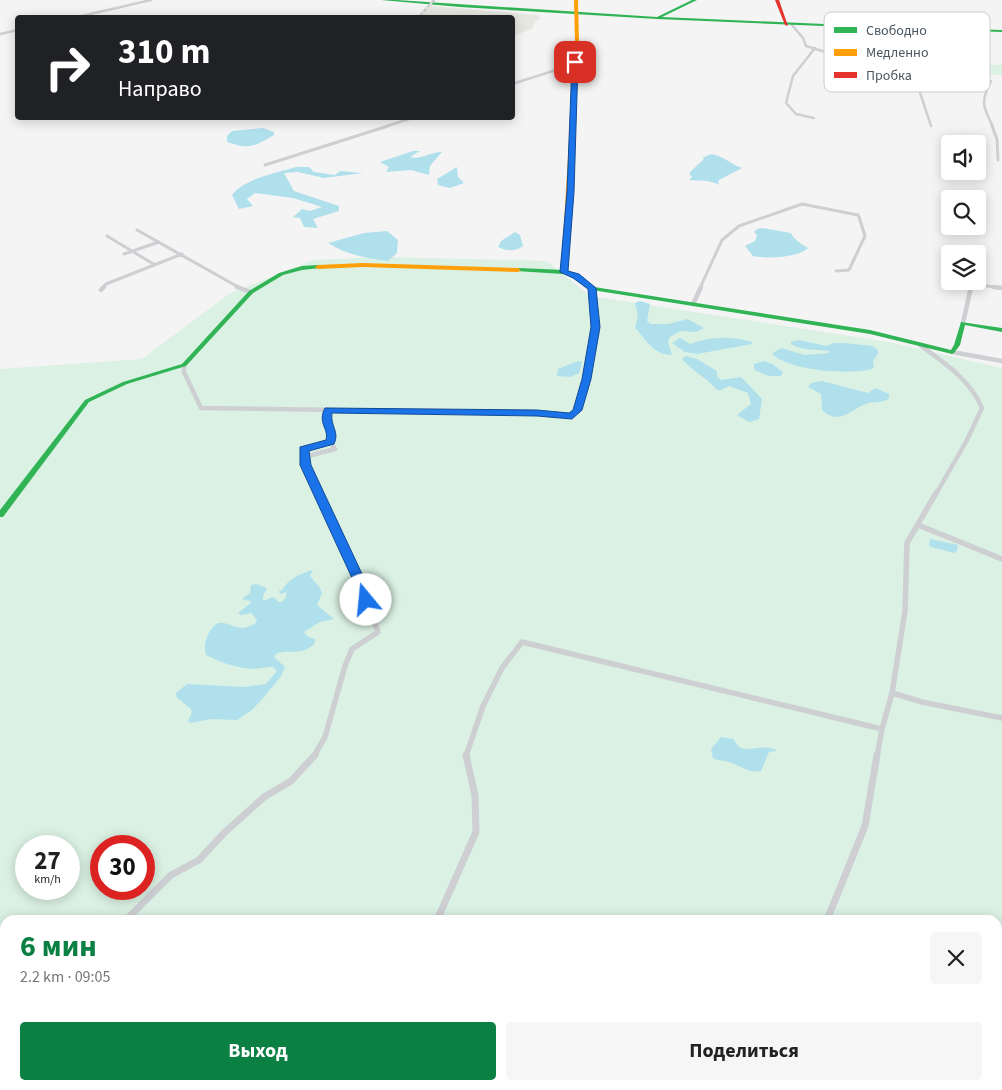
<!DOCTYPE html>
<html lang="ru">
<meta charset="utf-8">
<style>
:root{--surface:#fff;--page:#f6f6f6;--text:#222;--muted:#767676;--accent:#0b8043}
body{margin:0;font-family:"Source Sans 3",sans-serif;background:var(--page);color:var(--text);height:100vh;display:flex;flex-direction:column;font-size:19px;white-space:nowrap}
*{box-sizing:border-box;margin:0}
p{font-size:16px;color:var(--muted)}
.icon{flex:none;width:28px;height:28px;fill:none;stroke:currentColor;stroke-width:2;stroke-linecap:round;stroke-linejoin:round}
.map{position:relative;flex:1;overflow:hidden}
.details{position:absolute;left:0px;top:915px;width:1002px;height:175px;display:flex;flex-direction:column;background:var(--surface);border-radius:15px 15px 0 0;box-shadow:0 2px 12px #0003}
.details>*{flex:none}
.top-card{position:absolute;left:15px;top:15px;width:500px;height:105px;border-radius:5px;box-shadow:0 2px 12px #0003;background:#202124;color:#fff;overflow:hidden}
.tools{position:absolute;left:941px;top:135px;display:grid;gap:10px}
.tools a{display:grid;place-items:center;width:45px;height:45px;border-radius:5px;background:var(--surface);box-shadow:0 2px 12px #0003;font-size:25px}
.speed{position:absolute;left:15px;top:835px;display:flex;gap:10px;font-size:25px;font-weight:700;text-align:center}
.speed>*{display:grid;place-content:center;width:65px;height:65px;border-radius:50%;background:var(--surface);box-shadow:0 2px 12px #0003;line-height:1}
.speed small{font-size:12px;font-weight:400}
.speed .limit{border:8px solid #d22;background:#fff;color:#111}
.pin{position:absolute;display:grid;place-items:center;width:42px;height:42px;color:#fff;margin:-21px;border-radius:10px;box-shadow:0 2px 8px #0006}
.me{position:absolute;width:55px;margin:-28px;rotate:343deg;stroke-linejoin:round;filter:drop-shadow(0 0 4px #0008)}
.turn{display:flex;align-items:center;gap:18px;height:105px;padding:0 20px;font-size:22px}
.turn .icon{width:65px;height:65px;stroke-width:2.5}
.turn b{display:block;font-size:35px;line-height:42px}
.round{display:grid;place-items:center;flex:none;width:52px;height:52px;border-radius:5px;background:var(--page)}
.summary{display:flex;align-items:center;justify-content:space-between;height:85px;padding:0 20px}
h1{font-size:30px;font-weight:700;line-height:38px;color:var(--accent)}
.button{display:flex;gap:10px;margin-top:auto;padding:10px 20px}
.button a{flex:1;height:58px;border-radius:5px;background:var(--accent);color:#fff;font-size:20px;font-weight:700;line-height:58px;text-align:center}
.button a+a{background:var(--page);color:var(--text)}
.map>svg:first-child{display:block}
.commercial{fill:#e7e7e2}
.green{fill:#daf1e3;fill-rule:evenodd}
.water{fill:#b1e0ed}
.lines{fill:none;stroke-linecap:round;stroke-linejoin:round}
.street-far4{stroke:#cdcfd2;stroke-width:2.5}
.street-far3{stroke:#cdcfd2;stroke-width:3}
.street-far2{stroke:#cdcfd2;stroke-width:4.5}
.street-far1{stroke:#cdcfd2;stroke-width:5.5}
.street{stroke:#cdcfd2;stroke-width:7}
.fast{fill:#30b455;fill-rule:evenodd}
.slow{fill:#ff9f0a;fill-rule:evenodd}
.jam{fill:#e5322d;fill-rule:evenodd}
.rail-casing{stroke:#c8cacc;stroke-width:2.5}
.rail{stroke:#fff;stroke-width:1;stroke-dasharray:3;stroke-linecap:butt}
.route{fill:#1a73e8;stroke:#114b97}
.key{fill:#fff;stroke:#c9cccf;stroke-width:1}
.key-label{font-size:14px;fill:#4b5660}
</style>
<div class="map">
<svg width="1002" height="1090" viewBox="0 0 1002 1090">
<rect width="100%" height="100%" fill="#f4f4f4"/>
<!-- commercial -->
<path class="commercial" d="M431,6L539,15L540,19L536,21L532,29L513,36L512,18H420Z"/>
<!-- green -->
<path class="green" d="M921,62L1002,65V75L928,71Z
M384,257L547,261L590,296L889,342L1002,368V963L998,964V920H5V1078H0V369L142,359L229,294L313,260ZM26,846H69V889H26ZM101,846H144V889H101Z
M50,1085H447L424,1090H83Z"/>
<!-- water -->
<path class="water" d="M263,128L274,132V135C255,146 250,150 227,142V136L232,131Z
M413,151H420L410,157C421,160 430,152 442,152L430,166L429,175L411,170L386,172L389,167L380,162Z
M711,154C724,156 730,164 742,168L719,180L718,183L721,185L708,181L689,180L692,177L689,173L704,159L702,158Z
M296,167H309L314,172L335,175L340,171L363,173L324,178L298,172L284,173L294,191L339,206V211L313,219L318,228L304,227L300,218L293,217L302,209L310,211L322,207L293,198L255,193L247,199L253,206L239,209L232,195C245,178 277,173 296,167Z
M457,167L458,177L464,183L450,188L438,185L437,179Z
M762,228L791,233C793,239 803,245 808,248C797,258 767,259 753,256L745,246L755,241L757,235L754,232L757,229Z
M387,231L398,240L397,253L388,261C366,258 347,255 328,243L364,233Z
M515,232L520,235L523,246C515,252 506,251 498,247L501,241Z
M640,301L650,304L647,321L651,324H668L688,319L704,328L696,332L680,331L670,337L668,342L672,355C653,355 646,339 635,328L638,315L635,303Z
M680,338L690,344C710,336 732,336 752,342V344L697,354L685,352L672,343Z
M798,340L827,346L833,343H845L872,346L878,350V354L873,361L874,367L872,369C848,375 793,371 773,355V353L781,348L805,355L829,353V351C815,349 803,351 791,344V342Z
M686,356L697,359L717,371V376L721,380L741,377L762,399L759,419L749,422L737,415L751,404L748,393L729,386L721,390H717C707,378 692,371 682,359Z
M578,361L582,362L579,373L570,377L557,376L558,369Z
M764,361L772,364L783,372L781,376H769L754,370V364Z
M822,381L868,393L875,388L889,394V399C882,403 873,401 866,404C849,410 840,426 822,410L821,394L808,387L811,383Z
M930,539L958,545L957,551L954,553L931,547L929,545Z
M313,570L310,576L320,588L322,593L317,605L334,619L320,622L304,632L308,637L315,639V643C301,657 292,649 277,653L274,657L285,667L281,676L265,696L252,710L237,720L211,719L190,723L188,721L192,712L190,708L177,698L176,693L187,684L244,687L266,684L277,671L273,667H268C245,672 227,665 206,655C204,648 205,641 208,635C219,613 226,627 244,628L255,624L257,620L251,613L241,615L238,613L252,602L242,599L250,593L251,585L256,584L267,588L263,596V601L273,597L279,602L283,601L286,597V592L280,594L279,590L282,591C286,580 302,573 313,570Z
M721,737L733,739C736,742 737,746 741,748C753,752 766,743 777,751L769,752L761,771C748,774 737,763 725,761C721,760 718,761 713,758L711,749Z"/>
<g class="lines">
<!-- street-far4 -->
<path class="street-far4" d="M73,18L151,0
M792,25L803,38L806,46L926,83L986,89
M0,34L18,30
M916,80L931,126
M991,81C980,102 983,107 993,127
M512,84L575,64
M814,118L796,114L786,103L793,76L815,48
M384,127L412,118"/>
<!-- street-far3 -->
<path class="street-far3" d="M992,126L997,139L998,160
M265,165L388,126
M137,230L240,288
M107,236L155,265
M124,254L159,242
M102,288L106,284L182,254
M700,288L722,240L739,226L802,204L858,215L859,217L865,236L849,270L836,271
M971,288L972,284L1002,288"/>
<!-- street-far2 -->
<path class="street-far2" d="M237,287L251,292
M994,287L1002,288
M101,290L104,287
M693,304L701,287
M963,323L971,287
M920,345C944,363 970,379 982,408L967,440L936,494
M952,352L1002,361
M184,365V372L201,408L537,413L572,416L577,411C588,372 602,328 592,288
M304,457L335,449L330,442
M319,494L305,465L304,449L330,442L328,410"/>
<!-- street-far1 -->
<path class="street-far1" d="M918,525L1002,559
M892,693L922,702L1002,718
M314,756L325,737L345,666L352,649L378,632L366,600L368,586L358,578L318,493
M466,756L483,706L502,668L522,642L882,729
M877,756L882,729L892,693L905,611L907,543L936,493"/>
<!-- street -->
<path class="street" d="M126,920L171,875L199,860L224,833L264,797L291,781L315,755
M437,920L476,832L475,795L466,755
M827,920L865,826L877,755
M998,1071H1002
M563,1085L568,1090
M745,1090L747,1085"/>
<!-- fast -->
<path class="fast" d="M381,0H397L657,17L692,0H697L662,17L847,25L1002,30V32L847,27L657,19L460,7Z
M318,265L320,266V268L302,270L283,275L253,293L186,366L127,384L89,402L3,517H0V510L85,400L123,382L182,364L249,291L279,273L302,266Z
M518,268L564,270L578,275L594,287L870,330L951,350L954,345L961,322L1002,328V332L965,325L960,345L954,353L952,354L870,334L592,290L574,277L563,274L516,271L515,270Z"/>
<!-- slow -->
<path class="slow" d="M574,0H578L579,43L567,272L564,274L561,272L575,43Z
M363,263L518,268L521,270L518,272L363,267L318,269L315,267L318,265Z"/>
<!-- jam -->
<path class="jam" d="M775,0H779L788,26L785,25Z"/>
<!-- rail casing -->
<g class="rail-casing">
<path id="rail" d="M418,18L434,0"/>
</g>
<!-- rail -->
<use href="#rail" class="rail"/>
</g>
<!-- route -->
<path class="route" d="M575,60L578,62L574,192L568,271L579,274L596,288L600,327L591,379L582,410L572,419L537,416L332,413C330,426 340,432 334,444L309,451L311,465L363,576L374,586L370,603H362L360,600L362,587L352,578L300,465V447L326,440C329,428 317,423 325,408L537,410L569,413L573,410L582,379L591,327L588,289L573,278L560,272L567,192L572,62Z"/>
<!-- legend -->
<rect x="824" y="12" width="166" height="80" rx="8" class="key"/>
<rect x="834" y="27" width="23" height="6" fill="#30b455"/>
<rect x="834" y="49" width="23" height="7" fill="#ff9f0a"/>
<rect x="834" y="72" width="23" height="6" fill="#e5322d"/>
<g class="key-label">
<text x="866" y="35">Свободно</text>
<text x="866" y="57">Медленно</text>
<text x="866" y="80">Пробка</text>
</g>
</svg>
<div class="tools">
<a><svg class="icon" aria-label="sound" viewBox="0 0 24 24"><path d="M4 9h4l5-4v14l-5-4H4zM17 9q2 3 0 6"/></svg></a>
<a><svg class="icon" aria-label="search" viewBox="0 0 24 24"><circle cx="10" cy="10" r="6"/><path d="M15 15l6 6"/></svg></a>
<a><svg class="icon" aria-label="layers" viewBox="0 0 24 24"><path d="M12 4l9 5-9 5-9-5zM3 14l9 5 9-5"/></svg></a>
</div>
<div class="speed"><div>27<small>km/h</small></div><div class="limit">30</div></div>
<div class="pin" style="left:575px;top:62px;background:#d93025"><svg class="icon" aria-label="arrive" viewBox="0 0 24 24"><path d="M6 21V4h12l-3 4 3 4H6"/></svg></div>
<svg class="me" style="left:366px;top:600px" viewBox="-20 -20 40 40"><circle r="19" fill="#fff"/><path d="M0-13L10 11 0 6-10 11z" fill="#1a73e8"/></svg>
<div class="top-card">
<div class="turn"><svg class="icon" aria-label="right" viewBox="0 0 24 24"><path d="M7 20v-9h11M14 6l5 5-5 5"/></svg><div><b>310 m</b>Направо</div></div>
</div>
<section class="details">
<div class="summary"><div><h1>6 мин</h1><p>2.2 km · 09:05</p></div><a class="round"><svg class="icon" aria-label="close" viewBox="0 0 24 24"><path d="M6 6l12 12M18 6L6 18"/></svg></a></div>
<div class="button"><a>Выход</a><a>Поделиться</a></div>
</section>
</div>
